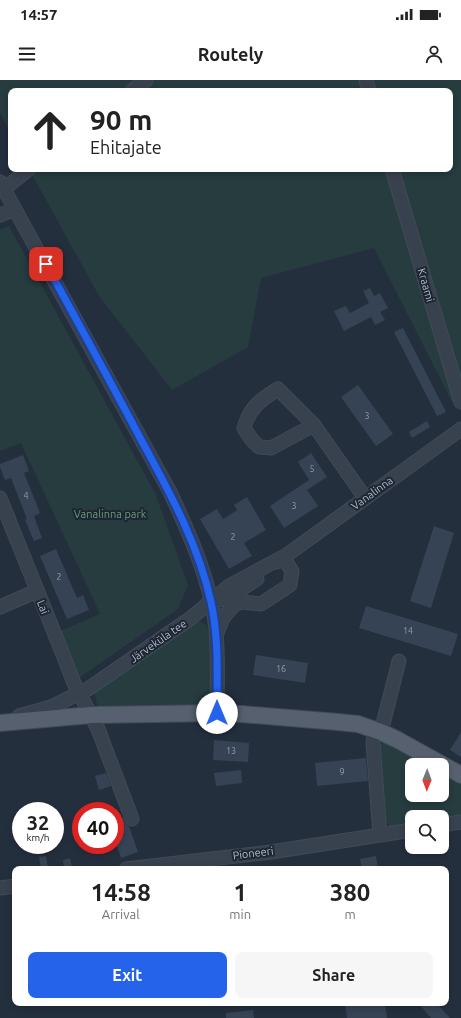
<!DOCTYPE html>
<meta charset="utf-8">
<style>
:root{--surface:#fff;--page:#f6f6f6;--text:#222;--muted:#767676;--accent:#2563eb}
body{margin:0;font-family:Ubuntu,sans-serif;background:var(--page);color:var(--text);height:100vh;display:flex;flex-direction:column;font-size:15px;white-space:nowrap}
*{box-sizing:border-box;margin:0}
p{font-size:13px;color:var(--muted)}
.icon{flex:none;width:22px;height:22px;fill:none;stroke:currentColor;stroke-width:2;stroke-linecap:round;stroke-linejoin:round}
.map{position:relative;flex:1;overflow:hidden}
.panel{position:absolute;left:12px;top:786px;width:437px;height:140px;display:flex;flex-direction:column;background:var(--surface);border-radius:8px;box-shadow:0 2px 6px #0003}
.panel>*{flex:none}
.banner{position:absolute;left:8px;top:8px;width:445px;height:84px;border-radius:8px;box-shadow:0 2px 6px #0003;background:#fff;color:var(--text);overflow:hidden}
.needle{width:26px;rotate:181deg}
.controls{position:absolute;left:405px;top:678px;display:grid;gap:8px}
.controls a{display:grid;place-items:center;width:44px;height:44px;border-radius:8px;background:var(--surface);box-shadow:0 2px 6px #0003;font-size:20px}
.speed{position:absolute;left:12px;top:722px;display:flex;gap:8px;font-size:20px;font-weight:700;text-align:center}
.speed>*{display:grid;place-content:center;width:52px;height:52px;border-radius:50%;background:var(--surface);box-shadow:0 2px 6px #0003;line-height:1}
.speed small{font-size:10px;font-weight:400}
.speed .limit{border:6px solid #d22;background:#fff;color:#111}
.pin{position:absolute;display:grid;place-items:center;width:34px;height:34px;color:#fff;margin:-17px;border-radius:8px;box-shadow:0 2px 6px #0006}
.me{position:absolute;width:44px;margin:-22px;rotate:0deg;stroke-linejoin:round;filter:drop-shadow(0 0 3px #0008)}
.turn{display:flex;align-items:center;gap:14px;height:84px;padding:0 16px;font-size:18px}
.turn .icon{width:52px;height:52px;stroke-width:2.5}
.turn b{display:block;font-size:28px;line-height:34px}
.eta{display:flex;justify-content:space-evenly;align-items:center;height:68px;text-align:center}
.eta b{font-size:24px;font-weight:700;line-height:28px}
.cta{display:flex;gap:8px;margin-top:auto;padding:8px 16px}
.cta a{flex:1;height:46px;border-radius:8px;background:var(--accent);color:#fff;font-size:16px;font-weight:700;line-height:46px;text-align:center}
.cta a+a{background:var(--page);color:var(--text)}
.status{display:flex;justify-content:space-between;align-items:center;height:28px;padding:0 20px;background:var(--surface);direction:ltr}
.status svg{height:11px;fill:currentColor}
header{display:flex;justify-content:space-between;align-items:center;height:52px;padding:0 16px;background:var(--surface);font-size:18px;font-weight:700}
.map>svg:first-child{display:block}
.green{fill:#263c3f}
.building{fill:#364354}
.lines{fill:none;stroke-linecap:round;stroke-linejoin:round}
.minor-casing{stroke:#414a57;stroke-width:15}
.major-casing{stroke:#414a57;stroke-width:18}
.minor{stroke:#38414e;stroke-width:13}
.major{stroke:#56606e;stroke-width:16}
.route-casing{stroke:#184099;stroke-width:10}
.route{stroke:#2563eb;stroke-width:7}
.labels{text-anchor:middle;stroke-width:4;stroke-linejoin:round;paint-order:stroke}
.number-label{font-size:9px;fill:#929caa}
.street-label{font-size:11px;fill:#b4bcc9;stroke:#1d2633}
.park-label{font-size:11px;fill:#6b9a76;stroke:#1d2633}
</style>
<div class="status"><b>14:57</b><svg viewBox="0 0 49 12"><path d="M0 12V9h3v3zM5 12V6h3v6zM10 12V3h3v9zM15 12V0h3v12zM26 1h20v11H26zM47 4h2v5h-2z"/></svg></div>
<header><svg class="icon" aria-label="menu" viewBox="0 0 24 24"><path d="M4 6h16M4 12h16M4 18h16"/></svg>Routely<svg class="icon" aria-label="person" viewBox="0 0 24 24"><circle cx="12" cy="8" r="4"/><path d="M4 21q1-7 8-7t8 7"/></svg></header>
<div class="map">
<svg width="461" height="938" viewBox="0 0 461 938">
<rect width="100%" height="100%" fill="#242f3e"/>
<!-- green -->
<path class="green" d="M0,0H461V318L453,324L374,168L261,198L248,267L172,310L99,216L29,89H450V11H11V54L0,33Z
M9,146L156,415L188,505L178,529L79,598L58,552L100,534L21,363L0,371V150Z
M195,542H201L206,545L208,548L210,569V620L207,624L201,626L98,629L94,612Z
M386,660L430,685H412V715H442V692L461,703V738L442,740V737H412V744L392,747L383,741L377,668Z"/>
<!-- building -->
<path class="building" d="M370,208L374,216L380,213L388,228L380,232L385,240L375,245L371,237L344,251L334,231L346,226L350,233L369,223L363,211Z
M403,248L446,332L437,336L394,252Z
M358,305L393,354L376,366L341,317Z
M427,341L430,347L412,358L409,352Z
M311,373L327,397L307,410L318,426L284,448L270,426L309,400L298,382Z
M23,375L29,391L24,393L40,433L34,436L42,458L34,461L25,440L27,439L11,398L5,400L0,387V384Z
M247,417L266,450L244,463L252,476L229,489L200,439L217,429L223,439L237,430L234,425Z
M434,446L454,453L431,528L410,521Z
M56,469L77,518L83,515L89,530L67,539L40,476Z
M366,526L458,554L451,576L359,548Z
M256,575L308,583L305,603L253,595Z
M461,652V677L450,670Z
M214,660L249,663L248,682L213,680Z
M366,678L368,701L317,706L315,683Z
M241,690L242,703L216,706L214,693Z
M106,693L111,706L99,710L95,696Z
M61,737L63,754L55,755V738Z
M123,738L127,745L129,746L138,772L121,778L115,760V741Z
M46,776L48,789H41L39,777Z
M376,776L378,789H362L360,779Z
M70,778L72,787L64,789L63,780Z
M345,923H385L387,938H347Z
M418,923H436L450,938H431Z
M253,930L254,938H226V933Z"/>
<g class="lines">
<!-- minor casing -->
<g class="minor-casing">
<path id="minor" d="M366,0L369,11
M132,11L146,0
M392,89L461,322
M0,102L170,412C189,453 209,497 215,542C219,572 217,603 217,633
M4,109L29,89
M0,135L15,129
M314,345L278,309C260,320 250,327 244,348L252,360L259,367L271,368L314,345L365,418
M0,418L62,572L74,603L98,649L132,739
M277,482L461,349
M213,521L227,518L257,499
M235,524L243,522L261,524L290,505L292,491L283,477
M0,527L37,511
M217,553L223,538L240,518
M19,636L51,627L88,609L191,538L229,506L283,477
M375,650L373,662L380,755
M381,652L399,581
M442,745L461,742
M126,789L271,772L412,750
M0,808L15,806"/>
</g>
<!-- major casing -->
<g class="major-casing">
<path id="major" d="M0,643L91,635L217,633L241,634L338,642L358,644L381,652L398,660L461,695"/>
</g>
<!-- minor -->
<use href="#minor" class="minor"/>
<!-- major -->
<use href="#major" class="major"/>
</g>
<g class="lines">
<!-- route casing -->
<g class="route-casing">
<path id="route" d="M46,184C77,241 108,297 138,354C167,408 198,462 211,522C219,559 217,596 217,633"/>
</g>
<!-- route -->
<use href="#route" class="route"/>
</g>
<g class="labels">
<!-- number labels -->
<g class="number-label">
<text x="367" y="339">3</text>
<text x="312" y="392">5</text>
<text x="26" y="419">4</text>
<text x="294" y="429">3</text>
<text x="233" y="460">2</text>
<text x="59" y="500">2</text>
<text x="408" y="554">14</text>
<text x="281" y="592">16</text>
<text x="231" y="674">13</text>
<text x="342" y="695">9</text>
</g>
<!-- street labels -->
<g class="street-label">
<text transform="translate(426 205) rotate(74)" y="4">Kraami</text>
<text transform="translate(372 413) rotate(-36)" y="4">Vanalinna</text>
<text transform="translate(43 527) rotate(68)" y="4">Lai</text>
<text transform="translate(158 561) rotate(-35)" y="4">Järveküla tee</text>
<text transform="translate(253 773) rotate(-7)" y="4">Pioneeri</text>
</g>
<!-- park labels -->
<g class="park-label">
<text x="110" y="438">Vanalinna park</text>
</g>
</g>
</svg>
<div class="controls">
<a><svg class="needle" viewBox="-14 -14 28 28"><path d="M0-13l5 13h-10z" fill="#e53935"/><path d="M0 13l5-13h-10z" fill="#767676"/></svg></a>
<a><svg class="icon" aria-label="search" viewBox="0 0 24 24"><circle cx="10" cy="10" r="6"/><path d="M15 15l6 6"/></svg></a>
</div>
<div class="speed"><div>32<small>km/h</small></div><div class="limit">40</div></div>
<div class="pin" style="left:46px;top:184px;background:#d93025"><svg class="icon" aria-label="arrive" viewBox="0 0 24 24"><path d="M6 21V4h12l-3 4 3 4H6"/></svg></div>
<svg class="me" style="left:217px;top:633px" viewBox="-20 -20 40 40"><circle r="19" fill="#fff"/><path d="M0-13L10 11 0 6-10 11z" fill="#2563eb"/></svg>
<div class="banner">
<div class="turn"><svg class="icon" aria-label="ahead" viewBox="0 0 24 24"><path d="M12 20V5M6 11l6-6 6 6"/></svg><div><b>90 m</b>Ehitajate</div></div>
</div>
<section class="panel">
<div class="eta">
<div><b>14:58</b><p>Arrival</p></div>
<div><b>1</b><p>min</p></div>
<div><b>380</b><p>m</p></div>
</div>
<div class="cta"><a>Exit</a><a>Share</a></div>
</section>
</div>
